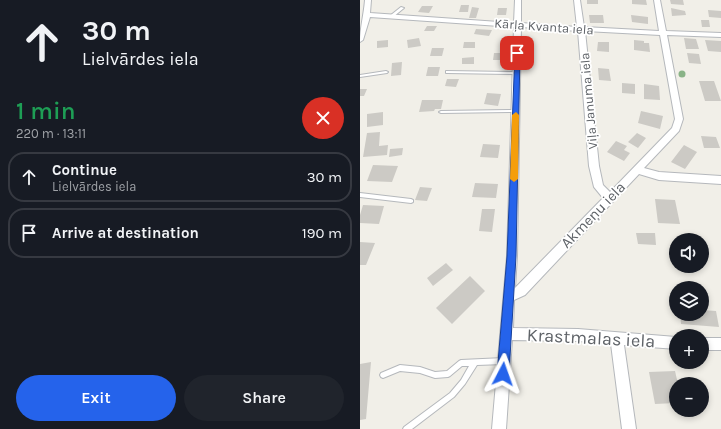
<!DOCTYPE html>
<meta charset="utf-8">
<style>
:root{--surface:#171b24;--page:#20242c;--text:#f1f3f6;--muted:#9ea1a6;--line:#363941;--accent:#2563eb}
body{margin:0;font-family:Karla,sans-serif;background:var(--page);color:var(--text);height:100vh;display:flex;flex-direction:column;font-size:15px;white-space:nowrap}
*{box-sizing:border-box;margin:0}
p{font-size:13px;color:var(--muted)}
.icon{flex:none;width:22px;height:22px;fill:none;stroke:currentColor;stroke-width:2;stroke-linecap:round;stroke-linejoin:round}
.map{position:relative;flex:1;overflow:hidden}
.panel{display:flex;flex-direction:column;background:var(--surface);width:360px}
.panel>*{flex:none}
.guide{background:#171b24;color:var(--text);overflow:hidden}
.controls{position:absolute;left:309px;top:233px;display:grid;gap:8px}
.controls a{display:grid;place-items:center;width:40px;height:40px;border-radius:50%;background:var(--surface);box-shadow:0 2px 6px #0003;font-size:20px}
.pin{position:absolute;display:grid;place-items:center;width:34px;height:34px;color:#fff;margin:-17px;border-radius:8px;box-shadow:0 2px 6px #0006}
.me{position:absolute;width:44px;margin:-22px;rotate:4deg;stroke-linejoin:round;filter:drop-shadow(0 0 3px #0008)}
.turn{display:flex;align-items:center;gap:14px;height:84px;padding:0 16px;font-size:18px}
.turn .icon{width:52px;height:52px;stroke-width:2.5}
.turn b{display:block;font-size:28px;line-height:34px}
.round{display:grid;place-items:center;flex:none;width:42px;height:42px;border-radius:21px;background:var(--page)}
.overview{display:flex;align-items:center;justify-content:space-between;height:68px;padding:0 16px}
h1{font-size:24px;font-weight:600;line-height:30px;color:#1e9e55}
.action{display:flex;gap:8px;margin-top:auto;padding:8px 16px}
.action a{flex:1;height:46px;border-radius:24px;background:var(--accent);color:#fff;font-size:16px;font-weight:600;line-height:46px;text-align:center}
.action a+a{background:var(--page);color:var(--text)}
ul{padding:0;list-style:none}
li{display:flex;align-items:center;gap:12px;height:50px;margin:0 8px 6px;padding:0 8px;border:2px solid var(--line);border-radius:16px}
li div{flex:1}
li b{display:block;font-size:15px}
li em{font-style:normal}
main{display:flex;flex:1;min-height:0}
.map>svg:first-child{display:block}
.building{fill:#cccac5}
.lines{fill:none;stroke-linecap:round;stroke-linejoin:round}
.service-casing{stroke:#b5b8bc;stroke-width:2}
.minor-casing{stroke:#b5b8bc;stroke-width:2}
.service{fill:#fff;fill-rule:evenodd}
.minor{fill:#fff;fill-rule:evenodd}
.tree{fill:#89b387}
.route{fill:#2563eb;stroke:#184099}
.slow{fill:#f59e0b}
.labels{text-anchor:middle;stroke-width:3.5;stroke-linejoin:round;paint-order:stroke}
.far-street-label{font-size:13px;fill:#5f6368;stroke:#fff}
.street-label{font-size:15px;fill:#5f6368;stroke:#fff}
.near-street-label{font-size:18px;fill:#5f6368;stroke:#fff}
</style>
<main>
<section class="panel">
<div class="guide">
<div class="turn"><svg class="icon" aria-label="ahead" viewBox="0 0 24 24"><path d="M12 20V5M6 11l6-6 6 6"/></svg><div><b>30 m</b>Lielvārdes iela</div></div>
</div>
<div class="overview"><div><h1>1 min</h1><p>220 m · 13:11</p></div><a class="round" style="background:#d93025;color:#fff"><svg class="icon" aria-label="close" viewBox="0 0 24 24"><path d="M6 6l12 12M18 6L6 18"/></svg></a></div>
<ul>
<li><svg class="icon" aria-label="ahead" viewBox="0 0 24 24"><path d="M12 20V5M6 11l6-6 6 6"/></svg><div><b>Continue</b><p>Lielvārdes iela</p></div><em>30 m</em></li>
<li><svg class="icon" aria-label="arrive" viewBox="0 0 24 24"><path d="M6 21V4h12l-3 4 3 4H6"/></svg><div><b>Arrive at destination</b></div><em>190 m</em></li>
</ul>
<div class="action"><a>Exit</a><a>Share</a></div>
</section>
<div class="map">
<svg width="361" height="429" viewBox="0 0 361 429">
<rect width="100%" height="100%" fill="#f1efe8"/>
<!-- building -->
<path class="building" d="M227,0H238V4H227Z
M272,0H286L287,5L272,4Z
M310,0H323L324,5L311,4Z
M101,5H109L108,12H99Z
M62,6H73L69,13L58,12Z
M112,7L119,8L116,18H109Z
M138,8H147L146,15H137Z
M311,8L325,11L326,15L312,16Z
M348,10L361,11V18L349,17Z
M229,15H243L244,23H230Z
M271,15L288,17V24L272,22Z
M341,20H349L350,27H342Z
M67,26H77L74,31H64Z
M116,29L132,30L129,36L114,34Z
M59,38L61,46L48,48L47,40Z
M324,38L336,39L339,49H326Z
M28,40V47L17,48V41Z
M274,40L284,41V43H289L290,52L274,50Z
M345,40L361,41V52L348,51Z
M104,42H115V48H103Z
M238,42H249V52L237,51Z
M72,48H84L82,56H70Z
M134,53H145V60H133Z
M327,53L339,54L341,64L329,63Z
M114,57V64H102V58Z
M42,62L41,75L31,76L32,63Z
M68,67H80L78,76H66Z
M238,68L249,69L251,81L239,80Z
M87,79H99L96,87L85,86Z
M339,81H354L361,101H345Z
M262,83L275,84V94L262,93Z
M284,84L299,86L300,100L284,99Z
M0,89H7L4,96H0Z
M127,93L141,94L138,106L124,104Z
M62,100H83L81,109H75L74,111L59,112Z
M281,111L303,116L300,129L278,123Z
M23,112V125L7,127V114Z
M20,132L19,146L28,145L27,155L3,157L7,133Z
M277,133L286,138L278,148L268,142Z
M341,136L356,137L360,148H344Z
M256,141L267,146L264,150L270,153L264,161L247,152Z
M123,144L140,145L138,158L120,157Z
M324,145L337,152L325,169L311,162Z
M43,148L42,155L29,157L30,149Z
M13,165L38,166L32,182L7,181Z
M115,183L138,184L136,198L112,197Z
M60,187L72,188L67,201L55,200Z
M295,199L315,200L320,224L298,223Z
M3,205L24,206L19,224L0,223V215Z
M122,209H135L132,232L119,231Z
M276,233H295L296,245L278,244Z
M0,242L15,243L6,265H0Z
M86,263L93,270L73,286L67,278Z
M110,276L125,291L92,324L76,308Z
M342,310L356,311L359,327L321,324L320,314H342Z
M11,362L6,419L0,420V364Z
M315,371L318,384H316V403L295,404L289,372Z"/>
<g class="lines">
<!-- service casing -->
<g class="service-casing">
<path id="service" d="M41,7L44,8L33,17H31V15Z
M26,71L28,72L27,73L0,77V75Z
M86,71L156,72L158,73L156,74L87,73H86Z
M156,110L158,111L156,112L81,113L79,112L81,111Z
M0,193L51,199L53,200V202L51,203L0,197Z
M144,358L146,359L147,361L146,363L144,364L117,365L105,384L94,397L52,429H43L44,427L90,393L101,380L109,366H102L90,376L88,377L75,378L60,373L40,371L23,378L21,377L20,375L21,373L40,365L60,367L75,372L87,371L99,361L101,360Z"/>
</g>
<!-- minor casing -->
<g class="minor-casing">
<path id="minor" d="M5,0H11L10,13L154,23L155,0H161V23L217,27L214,0H220L224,27L299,31L294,0H300L306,31L361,33V37L307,35L323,119L319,131L284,168L299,172L361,176V184L299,180L279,174L165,295L154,300L153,328L218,329L316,337V349L264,345L276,429H262L251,344L218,341L152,340L146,429H132L147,256L154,27L10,17L3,40L0,42C0,28 4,14 5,0ZM161,27L218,31L229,166L234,187L243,198L155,288L157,256ZM225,31L300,35L315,119L312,128L250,192L243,185L239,166Z
M342,338H361V350H342Z"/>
</g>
<!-- service -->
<use href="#service" class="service"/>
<!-- minor -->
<use href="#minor" class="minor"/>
</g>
<!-- trees -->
<circle class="tree" cx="322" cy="74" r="3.5"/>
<!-- route -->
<path class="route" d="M155,51L160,53L156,256L149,374L147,379L143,380L139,379L137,374L147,256Z"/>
<!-- slow -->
<path class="slow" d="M156,112L159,115L158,179L154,182L150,179L152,115Z"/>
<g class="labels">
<!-- far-street labels -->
<g class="far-street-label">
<text transform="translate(184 26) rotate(4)" y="5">Kārļa Kvanta iela</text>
<text transform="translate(228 101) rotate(-95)" y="5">Viļa Januma iela</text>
</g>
<!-- street labels -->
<g class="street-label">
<text transform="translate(233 215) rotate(-46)" y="5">Akmeņu iela</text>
</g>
<!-- near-street labels -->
<g class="near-street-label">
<text transform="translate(231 338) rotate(3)" y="6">Krastmalas iela</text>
</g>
</g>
</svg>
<div class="controls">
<a><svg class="icon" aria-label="sound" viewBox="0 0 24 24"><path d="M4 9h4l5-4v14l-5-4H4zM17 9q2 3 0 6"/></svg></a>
<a><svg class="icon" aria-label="layers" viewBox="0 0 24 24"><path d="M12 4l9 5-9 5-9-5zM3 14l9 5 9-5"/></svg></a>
<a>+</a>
<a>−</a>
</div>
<div class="pin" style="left:157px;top:53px;background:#d93025"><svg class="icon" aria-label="arrive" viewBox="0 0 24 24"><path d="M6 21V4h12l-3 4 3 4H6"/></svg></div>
<svg class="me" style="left:143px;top:374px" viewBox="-20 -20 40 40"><path d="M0-17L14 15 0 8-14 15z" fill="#2563eb" stroke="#fff" stroke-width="4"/></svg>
</div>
</main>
